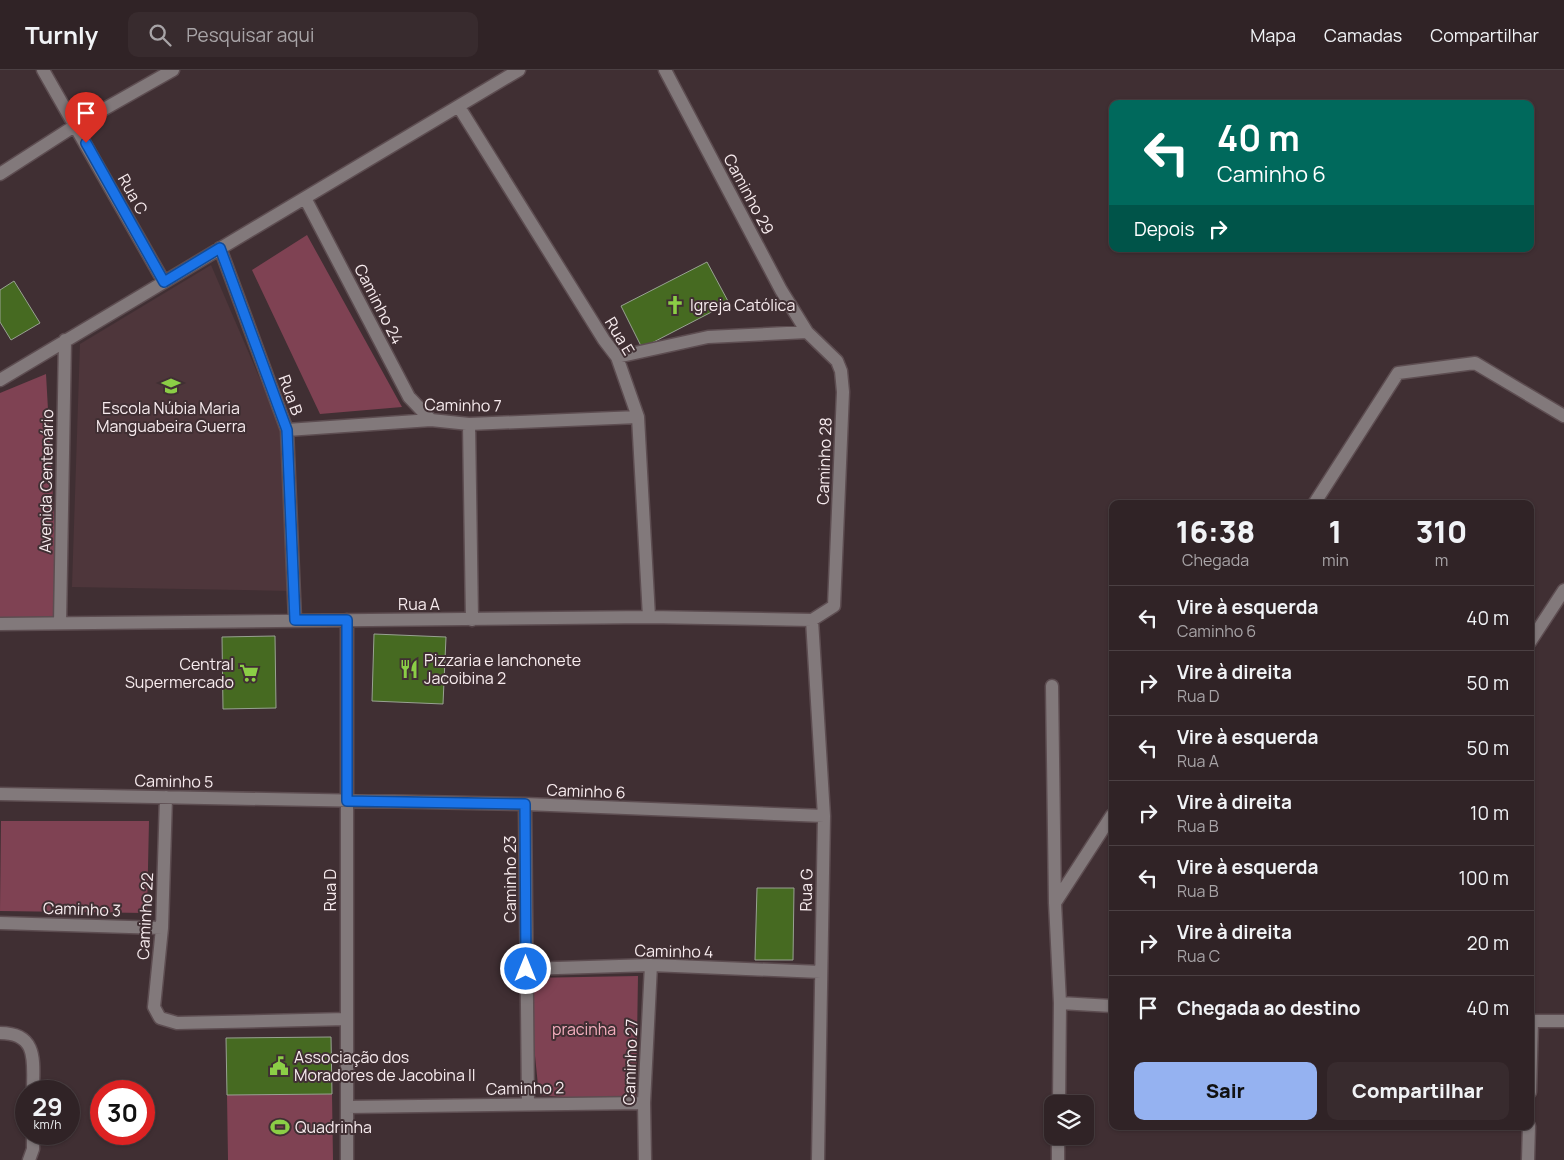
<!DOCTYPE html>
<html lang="pt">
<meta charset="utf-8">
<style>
:root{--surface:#302326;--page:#382b2e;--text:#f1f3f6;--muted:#a8a4a7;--line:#4b4043;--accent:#95b2f1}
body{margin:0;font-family:Manrope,sans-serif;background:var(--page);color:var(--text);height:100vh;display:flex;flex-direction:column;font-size:19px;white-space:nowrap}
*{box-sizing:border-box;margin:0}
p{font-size:16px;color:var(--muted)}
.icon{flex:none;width:28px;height:28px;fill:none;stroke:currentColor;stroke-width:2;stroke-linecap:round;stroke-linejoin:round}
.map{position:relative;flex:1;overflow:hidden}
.side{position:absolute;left:1109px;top:430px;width:425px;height:630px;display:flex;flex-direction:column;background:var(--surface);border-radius:10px;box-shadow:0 1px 4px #0004,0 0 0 1px var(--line)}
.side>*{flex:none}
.hud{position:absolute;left:1109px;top:30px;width:425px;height:152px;border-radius:10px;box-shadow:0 1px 4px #0004,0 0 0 1px var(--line);background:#00695c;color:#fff;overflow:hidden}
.fabs{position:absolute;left:1044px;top:1025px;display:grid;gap:10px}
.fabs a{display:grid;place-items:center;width:50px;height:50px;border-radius:10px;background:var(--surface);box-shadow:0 1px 4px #0004,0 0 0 1px var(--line);font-size:25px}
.speed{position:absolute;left:15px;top:1010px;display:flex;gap:10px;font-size:25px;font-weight:700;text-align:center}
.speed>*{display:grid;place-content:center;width:65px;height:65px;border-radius:50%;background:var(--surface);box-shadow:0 1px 4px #0004,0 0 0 1px var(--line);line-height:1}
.speed small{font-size:12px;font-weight:400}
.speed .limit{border:8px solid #d22;background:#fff;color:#111}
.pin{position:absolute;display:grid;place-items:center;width:42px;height:42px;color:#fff;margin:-51px -21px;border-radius:50% 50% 50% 0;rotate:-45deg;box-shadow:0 0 5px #0007}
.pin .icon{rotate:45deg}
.me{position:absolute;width:55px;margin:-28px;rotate:0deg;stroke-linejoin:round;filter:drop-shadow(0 0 4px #0008)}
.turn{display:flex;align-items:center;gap:18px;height:105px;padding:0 25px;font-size:22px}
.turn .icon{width:65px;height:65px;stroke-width:2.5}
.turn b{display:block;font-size:35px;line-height:42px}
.then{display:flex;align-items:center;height:48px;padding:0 25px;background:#0003;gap:10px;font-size:19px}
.eta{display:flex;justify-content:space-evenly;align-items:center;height:85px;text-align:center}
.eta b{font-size:30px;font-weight:800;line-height:35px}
.cta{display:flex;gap:10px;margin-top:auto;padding:10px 25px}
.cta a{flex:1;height:58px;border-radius:10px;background:var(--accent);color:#111;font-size:20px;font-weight:800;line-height:58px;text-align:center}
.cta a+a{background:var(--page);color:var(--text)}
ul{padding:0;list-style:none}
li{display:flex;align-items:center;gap:15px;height:65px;padding:0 25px;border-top:1px solid var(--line)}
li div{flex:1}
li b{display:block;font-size:19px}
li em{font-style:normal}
header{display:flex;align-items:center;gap:30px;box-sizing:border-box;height:70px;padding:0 25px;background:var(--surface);border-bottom:1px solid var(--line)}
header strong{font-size:24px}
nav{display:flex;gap:28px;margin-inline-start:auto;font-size:18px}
.search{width:350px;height:45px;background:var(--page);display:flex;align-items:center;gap:12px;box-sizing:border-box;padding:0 18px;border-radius:10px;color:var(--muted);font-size:19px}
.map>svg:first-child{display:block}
.built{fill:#4e363b}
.green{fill:#7f4253}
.building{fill:#466a21;stroke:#98a292}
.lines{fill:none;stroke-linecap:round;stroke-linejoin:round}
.minor-casing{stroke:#5d4d51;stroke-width:15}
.minor{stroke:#82797b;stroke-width:12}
.route-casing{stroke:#114b97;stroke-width:12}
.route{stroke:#1a73e8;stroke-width:9}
.labels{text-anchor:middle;stroke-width:4;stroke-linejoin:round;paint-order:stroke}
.street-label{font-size:16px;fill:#f7ebee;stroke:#402f33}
.poi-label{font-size:16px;fill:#f7ebee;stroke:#402f33;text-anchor:start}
.park-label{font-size:16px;fill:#f5afbf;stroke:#402f33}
</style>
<header>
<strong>Turnly</strong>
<div class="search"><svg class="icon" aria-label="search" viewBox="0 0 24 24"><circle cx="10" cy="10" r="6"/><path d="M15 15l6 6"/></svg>Pesquisar aqui</div>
<nav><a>Mapa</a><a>Camadas</a><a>Compartilhar</a></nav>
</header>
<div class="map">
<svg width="1564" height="1090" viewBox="0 0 1564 1090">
<rect width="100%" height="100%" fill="#402f33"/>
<!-- built -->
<path class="built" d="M211,195L281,358L291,521L72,517L80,274Z"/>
<!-- green -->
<path class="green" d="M307,165L402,337L320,344L252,200Z
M46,304L60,553H0V323Z
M1,751H149L147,843L0,841Z
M638,906L636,1033L539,1025L527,908Z
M332,1024L333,1090H228L227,1025Z"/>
<!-- building -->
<path class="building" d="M707,192L729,233L642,278L621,236Z
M14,211L40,253L11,270L0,252V220Z
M374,564L446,567L443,634L372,631Z
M275,566L276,638L223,639L222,567Z
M757,818H794L793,890H755Z
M331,967L332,1024L227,1025L226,968Z"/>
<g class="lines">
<!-- minor casing -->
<g class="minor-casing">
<path id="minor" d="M43,0L164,212
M459,37L604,270L617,287L638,347L649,547
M0,104L76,55L173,0
M305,128L409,327L431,350
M220,178L287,360L295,550
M617,287L708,267L807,262
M0,310L519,0
M469,354L472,550
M287,360L431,350L469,354L638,347
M1314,434L1398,303L1475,293L1564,346
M812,550L824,746L818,1090
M60,553L65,270
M0,554L649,547L812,550L834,536L843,322L841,301L837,291L807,262L781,220L665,0
M1530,572L1564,520
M1052,616L1055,833L1060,933L1059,1034
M0,724L525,734L824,746
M166,727L162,858L154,937L160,948L177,953L346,949
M525,734L528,1034
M1055,833L1112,745
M0,853L162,858
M526,899L651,895L821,902
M1060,933L1112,936
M1530,951H1564
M0,963C39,963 33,993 33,1021
M1530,1022L1532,951
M347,1037L644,1033
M29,1090L33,1079V1064
M347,1090V550
M645,1090L644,1033L651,895
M1058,1090V1066
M1528,1090L1529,1056"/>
</g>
<!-- minor -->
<use href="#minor" class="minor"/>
</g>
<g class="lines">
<!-- route casing -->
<g class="route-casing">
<path id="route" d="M86,73L164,212L220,178L287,360L295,550H347V731L525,734L526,899"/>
</g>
<!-- route -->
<use href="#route" class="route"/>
</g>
<!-- icons -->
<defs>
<g id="church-bare" transform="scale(1.5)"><path d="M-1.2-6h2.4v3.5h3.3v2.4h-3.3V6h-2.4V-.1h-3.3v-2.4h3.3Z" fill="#8bce46" stroke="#402f33" stroke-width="2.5" paint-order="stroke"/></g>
<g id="school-bare" transform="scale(1.5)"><path d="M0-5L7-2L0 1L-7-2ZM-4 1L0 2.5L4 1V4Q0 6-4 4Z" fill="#8bce46" stroke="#402f33" stroke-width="2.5" paint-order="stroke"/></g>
<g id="restaurant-bare" transform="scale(1.5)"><path d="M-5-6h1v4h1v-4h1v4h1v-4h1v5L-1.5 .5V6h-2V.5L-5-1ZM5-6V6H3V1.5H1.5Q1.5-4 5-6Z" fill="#8bce46" stroke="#402f33" stroke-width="2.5" paint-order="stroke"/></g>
<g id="supermarket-bare" transform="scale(1.5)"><path d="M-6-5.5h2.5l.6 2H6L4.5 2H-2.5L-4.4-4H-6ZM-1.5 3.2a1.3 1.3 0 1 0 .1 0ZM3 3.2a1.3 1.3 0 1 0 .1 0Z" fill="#8bce46" stroke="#402f33" stroke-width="2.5" paint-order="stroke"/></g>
<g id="civic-bare" transform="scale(1.5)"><path d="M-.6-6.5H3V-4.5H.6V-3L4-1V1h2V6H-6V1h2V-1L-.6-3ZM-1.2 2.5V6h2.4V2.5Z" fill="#8bce46" stroke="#402f33" stroke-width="2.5" paint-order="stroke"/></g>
<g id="stadium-bare" transform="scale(1.5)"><path d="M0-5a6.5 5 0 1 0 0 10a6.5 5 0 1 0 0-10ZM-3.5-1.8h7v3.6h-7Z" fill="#8bce46" stroke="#402f33" stroke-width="2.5" paint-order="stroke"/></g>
</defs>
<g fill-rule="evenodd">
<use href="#church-bare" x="675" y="235"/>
<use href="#school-bare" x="171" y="316"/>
<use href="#restaurant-bare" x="409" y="599"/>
<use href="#supermarket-bare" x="249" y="603"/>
<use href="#civic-bare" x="279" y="996"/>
<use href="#stadium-bare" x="280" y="1057"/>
</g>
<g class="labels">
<!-- street labels -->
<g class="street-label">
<text transform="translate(133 124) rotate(61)" y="6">Rua C</text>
<text transform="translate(749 124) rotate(62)" y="6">Caminho 29</text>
<text transform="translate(379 234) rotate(63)" y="6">Caminho 24</text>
<text transform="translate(620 266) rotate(59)" y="6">Rua E</text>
<text transform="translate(291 325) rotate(70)" y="6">Rua B</text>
<text transform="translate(463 335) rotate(1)" y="6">Caminho 7</text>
<text transform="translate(824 391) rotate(-88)" y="6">Caminho 28</text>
<text transform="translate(46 411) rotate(-89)" y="6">Avenida Centenário</text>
<text x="419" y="540">Rua A</text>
<text transform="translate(174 711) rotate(1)" y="6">Caminho 5</text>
<text transform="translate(586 721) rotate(2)" y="6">Caminho 6</text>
<text transform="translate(510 809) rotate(-90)" y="6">Caminho 23</text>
<text transform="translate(330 820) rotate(-90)" y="6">Rua D</text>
<text transform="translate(806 820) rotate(-89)" y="6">Rua G</text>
<text transform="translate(82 839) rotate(2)" y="6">Caminho 3</text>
<text transform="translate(145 846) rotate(-87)" y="6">Caminho 22</text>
<text transform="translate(674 881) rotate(1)" y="6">Caminho 4</text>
<text transform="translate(630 992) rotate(-88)" y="6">Caminho 27</text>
<text transform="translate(525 1018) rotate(-1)" y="6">Caminho 2</text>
</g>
<!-- poi labels -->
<g class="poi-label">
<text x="690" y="241">Igreja Católica</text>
<text x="171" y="344" text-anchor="middle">Escola Núbia Maria<tspan x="171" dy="18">Manguabeira Guerra</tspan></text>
<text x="424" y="596">Pizzaria e lanchonete<tspan x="424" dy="18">Jacoibina 2</tspan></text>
<text x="234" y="600" text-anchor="end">Central<tspan x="234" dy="18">Supermercado</tspan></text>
<text x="294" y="993">Associação dos<tspan x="294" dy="18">Moradores de Jacobina II</tspan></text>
<text x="295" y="1063">Quadrinha</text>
</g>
<!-- park labels -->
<g class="park-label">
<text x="584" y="965">pracinha</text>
</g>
</g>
</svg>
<div class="fabs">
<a><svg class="icon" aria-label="layers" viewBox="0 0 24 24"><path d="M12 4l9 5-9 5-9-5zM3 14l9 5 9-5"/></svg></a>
</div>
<div class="speed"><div>29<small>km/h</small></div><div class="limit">30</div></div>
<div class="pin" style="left:86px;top:73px;background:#d93025"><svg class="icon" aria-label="arrive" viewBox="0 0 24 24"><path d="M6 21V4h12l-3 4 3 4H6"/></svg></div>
<svg class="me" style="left:526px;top:899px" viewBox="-20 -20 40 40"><circle r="17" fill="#1a73e8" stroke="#fff" stroke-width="3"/><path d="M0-11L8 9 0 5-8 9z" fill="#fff"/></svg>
<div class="hud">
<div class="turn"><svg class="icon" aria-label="left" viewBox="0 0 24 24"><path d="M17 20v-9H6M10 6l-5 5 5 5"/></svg><div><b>40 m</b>Caminho 6</div></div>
<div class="then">Depois<svg class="icon" aria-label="right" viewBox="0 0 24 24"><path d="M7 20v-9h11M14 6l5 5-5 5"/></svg></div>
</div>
<section class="side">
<div class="eta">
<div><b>16:38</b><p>Chegada</p></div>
<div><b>1</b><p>min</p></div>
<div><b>310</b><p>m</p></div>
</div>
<ul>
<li><svg class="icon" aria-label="left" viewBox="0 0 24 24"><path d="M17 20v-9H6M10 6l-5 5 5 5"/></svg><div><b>Vire à esquerda</b><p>Caminho 6</p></div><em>40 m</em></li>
<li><svg class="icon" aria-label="right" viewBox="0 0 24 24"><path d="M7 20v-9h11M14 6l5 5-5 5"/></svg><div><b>Vire à direita</b><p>Rua D</p></div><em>50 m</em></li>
<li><svg class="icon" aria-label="left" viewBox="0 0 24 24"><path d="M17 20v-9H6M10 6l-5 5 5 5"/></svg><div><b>Vire à esquerda</b><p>Rua A</p></div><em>50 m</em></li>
<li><svg class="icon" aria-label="right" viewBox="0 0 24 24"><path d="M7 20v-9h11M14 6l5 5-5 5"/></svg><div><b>Vire à direita</b><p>Rua B</p></div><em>10 m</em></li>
<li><svg class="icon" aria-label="left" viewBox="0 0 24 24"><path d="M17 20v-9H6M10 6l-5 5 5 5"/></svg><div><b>Vire à esquerda</b><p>Rua B</p></div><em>100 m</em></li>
<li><svg class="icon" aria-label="right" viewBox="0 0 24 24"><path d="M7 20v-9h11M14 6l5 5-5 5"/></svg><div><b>Vire à direita</b><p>Rua C</p></div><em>20 m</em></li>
<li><svg class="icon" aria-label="arrive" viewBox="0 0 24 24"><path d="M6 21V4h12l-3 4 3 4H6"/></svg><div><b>Chegada ao destino</b></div><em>40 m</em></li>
</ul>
<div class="cta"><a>Sair</a><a>Compartilhar</a></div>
</section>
</div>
